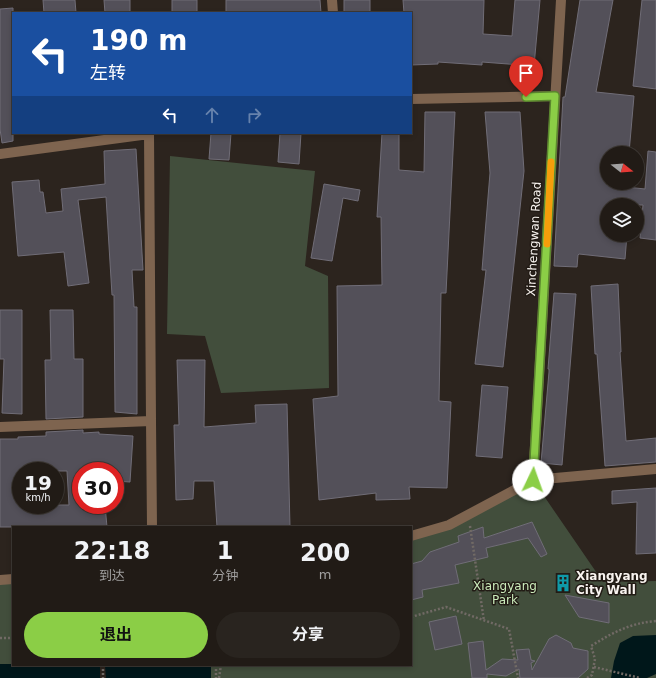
<!DOCTYPE html>
<html lang="zh">
<meta charset="utf-8">
<style>
:root{--surface:#211b16;--page:#29241f;--text:#f1f3f6;--muted:#a2a1a1;--line:#3e3935;--accent:#8bce46}
body{margin:0;font-family:"DejaVu Sans","Noto Sans SC",sans-serif;background:var(--page);color:var(--text);height:100vh;display:flex;flex-direction:column;font-size:15px;white-space:nowrap}
*{box-sizing:border-box;margin:0}
p{font-size:13px;color:var(--muted)}
.icon{flex:none;width:22px;height:22px;fill:none;stroke:currentColor;stroke-width:2;stroke-linecap:round;stroke-linejoin:round}
.map{position:relative;flex:1;overflow:hidden}
.sheet{position:absolute;left:12px;top:526px;width:400px;height:140px;display:flex;flex-direction:column;background:var(--surface);border-radius:0px;box-shadow:0 2px 6px #0003,0 0 0 1px var(--line)}
.sheet>*{flex:none}
.banner{position:absolute;left:12px;top:12px;width:400px;height:122px;border-radius:0px;box-shadow:0 2px 6px #0003,0 0 0 1px var(--line);background:#1a4fa0;color:#fff;overflow:hidden}
.needle{width:26px;rotate:107deg}
.buttons{position:absolute;left:600px;top:146px;display:grid;gap:8px}
.buttons a{display:grid;place-items:center;width:44px;height:44px;border-radius:50%;background:var(--surface);box-shadow:0 2px 6px #0003,0 0 0 1px var(--line);font-size:20px}
.speed{position:absolute;left:12px;top:462px;display:flex;gap:8px;font-size:20px;font-weight:700;text-align:center}
.speed>*{display:grid;place-content:center;width:52px;height:52px;border-radius:50%;background:var(--surface);box-shadow:0 2px 6px #0003,0 0 0 1px var(--line);line-height:1}
.speed small{font-size:10px;font-weight:400}
.speed .limit{border:6px solid #d22;background:#fff;color:#111}
.pin{position:absolute;display:grid;place-items:center;width:34px;height:34px;color:#fff;margin:-41px -17px;border-radius:50% 50% 50% 0;rotate:-45deg;box-shadow:0 0 4px #0007}
.pin .icon{rotate:45deg}
.me{position:absolute;width:44px;margin:-22px;rotate:3deg;stroke-linejoin:round;filter:drop-shadow(0 0 3px #0008)}
.turn{display:flex;align-items:center;gap:14px;height:84px;padding:0 12px;font-size:18px}
.turn .icon{width:52px;height:52px;stroke-width:2.5}
.turn b{display:block;font-size:28px;line-height:34px}
.lanes{display:flex;align-items:center;height:38px;padding:0 12px;background:#0003;justify-content:center;gap:20px;direction:ltr}
.lanes .off{opacity:.35}
.eta{display:flex;justify-content:space-evenly;align-items:center;height:68px;text-align:center}
.eta b{font-size:24px;font-weight:700;line-height:28px}
.button{display:flex;gap:8px;margin-top:auto;padding:8px 12px}
.button a{flex:1;height:46px;border-radius:24px;background:var(--accent);color:#111;font-size:16px;font-weight:700;line-height:46px;text-align:center}
.button a+a{background:var(--page);color:var(--text)}
.map>svg:first-child{display:block}
.green{fill:#424e3c}
.water{fill:#00171a}
.pier{fill:#2c241e}
.building{fill:#535059;stroke:#706d77;fill-rule:evenodd}
.lines{fill:none;stroke-linecap:round;stroke-linejoin:round}
.path{stroke:#716a65;stroke-width:2.5;stroke-dasharray:2 2;stroke-linecap:butt}
.minor{stroke:#7e644f;stroke-width:10}
.route-casing{stroke:#5a862e;stroke-width:10}
.route{stroke:#8bce46;stroke-width:7}
.slow{stroke:#f59e0b;stroke-width:7}
.labels{text-anchor:middle;stroke-width:3;stroke-linejoin:round;paint-order:stroke}
.street-label{font-size:12px;fill:#f8f3ef;stroke:#221b15}
.poi-label{font-size:12px;font-weight:bold;fill:#f8f3ef;stroke:#221b15;text-anchor:start}
.park-label{font-size:12px;fill:#cbebbb;stroke:#221b15}
</style>
<div class="map">
<svg width="656" height="678" viewBox="0 0 656 678">
<rect width="100%" height="100%" fill="#2c241e"/>
<!-- green -->
<path class="green" d="M170,156L315,171L305,266L328,276L329,388L221,393L205,336L167,334Z
M533,480L603,582L656,581V678H211V665H411V536L449,525Z
M13,579V664H0V580Z"/>
<!-- water -->
<path class="water" d="M656,635V674L647,678H611L614,661L620,643L633,636Z
M0,664L211,665V678H0Z"/>
<!-- pier -->
<path class="pier" d="M100,665H105L106,678H100Z"/>
<!-- building -->
<path class="building" d="M43,0H75L76,13H44Z
M104,0H130V13H105Z
M172,0H197V13H172Z
M226,0H320L321,13H226Z
M344,0H370V13H344Z
M403,0H484L483,34L512,36L515,0H540L534,66L482,62V65L438,62V64L411,65V13H404Z
M580,0H613L596,92L634,96L629,153H607V185L645,189L648,151L656,152V240L640,238L643,205H607V235H627L625,259L579,254L578,255L577,267L554,266L563,97H565Z
M642,0H656V89L633,86Z
M13,8V141L2,143L0,129V9Z
M425,112H455L446,293H441L439,401L451,402L447,488L409,487L410,499L376,500V493L319,500L313,399L338,396L337,286L382,285L381,217H377L382,133H399V170L424,172Z
M485,112H520L524,171L503,367L475,364L486,270H482L490,173Z
M211,133H231L229,160L209,159Z
M280,133H301L299,164L278,162Z
M136,149L143,270H132L134,307H137V414L115,412L114,295H112L106,197L78,200L89,283L68,286L64,252L18,256L12,182L39,180L40,192H43L46,213L63,211L61,189L105,184L104,151Z
M324,184L360,190L358,201L343,198L332,261L311,258Z
M618,284L621,352H620L626,441L656,438V462L605,466L597,354H595L591,286Z
M554,293L576,294L562,465L541,463L549,372V369H548Z
M0,310H22V414L2,413L4,359H0Z
M50,310H73L74,359H83V417L46,419L45,360H51Z
M177,360H205L204,427L256,423L255,405L287,404L290,527H217L214,481H194L193,499L176,500L174,425H179Z
M482,385L508,387L502,458L476,456Z
M83,430V433L99,432V434L133,436L130,482L115,481V471H81V505H105L107,527H0V439H18V437L46,436V432ZM21,471H67L69,505H21Z
M656,488V553L636,554L637,502L612,504V491Z
M532,522L547,554L541,557L528,538L486,548L488,557L455,565L459,583L422,590L423,597L411,600V564L422,561L430,552L459,542L458,536L483,527L484,538Z
M565,595L609,603V623L579,617Z
M456,616L462,644L435,650L429,622Z
M556,635L571,643L573,648L588,651V669L578,678H520L519,669L506,676L487,674V678H472L468,643L483,641L486,670L502,659L518,660L516,650L529,649L531,660L535,661L531,663L532,670L549,639Z"/>
<g class="lines">
<!-- path -->
<path class="path" d="M470,526L484,621
M411,617L446,607L509,629L518,678
M0,638H13
M103,665V678
M216,665V678
M594,667L640,678
M219,678L221,665
M587,678L592,675L595,659L591,646C612,633 630,623 656,621"/>
<!-- minor -->
<path class="minor" d="M332,0L333,13
M411,99L555,96
M149,133L151,421
M0,154L149,134
M0,427L151,421L152,527
M533,480L561,0
M411,536L449,525L533,480L656,469
M0,580L13,579"/>
</g>
<g class="lines">
<!-- route casing -->
<g class="route-casing">
<path id="route" d="M526,97L555,96L533,480"/>
</g>
<!-- route -->
<use href="#route" class="route"/>
<!-- slow -->
<path class="slow" d="M547,244L551,162"/>
</g>
<!-- icons -->
<defs>
<g id="building-bare" transform="scale(1.38)"><path d="M-4-6H4V6H1V3H-1V6H-4ZM-2.5-4.3h1.7v1.8h-1.7ZM.8-4.3h1.7v1.8H.8ZM-2.5-1h1.7V.8h-1.7ZM.8-1h1.7V.8H.8Z" fill="#0f9aa8" stroke="#221b15" stroke-width="2.5" paint-order="stroke"/></g>
</defs>
<g fill-rule="evenodd">
<use href="#building-bare" x="563" y="583"/>
</g>
<g class="labels">
<!-- street labels -->
<g class="street-label">
<text transform="translate(534 239) rotate(-87)" y="4">Xinchengwan Road</text>
</g>
<!-- poi labels -->
<g class="poi-label">
<text x="576" y="580">Xiangyang<tspan x="576" dy="14">City Wall</tspan></text>
</g>
<!-- park labels -->
<g class="park-label">
<text x="505" y="590">Xiangyang<tspan x="505" dy="14">Park</tspan></text>
</g>
</g>
</svg>
<div class="buttons">
<a><svg class="needle" viewBox="-14 -14 28 28"><path d="M0-13l5 13h-10z" fill="#e53935"/><path d="M0 13l5-13h-10z" fill="#a2a1a1"/></svg></a>
<a><svg class="icon" aria-label="layers" viewBox="0 0 24 24"><path d="M12 4l9 5-9 5-9-5zM3 14l9 5 9-5"/></svg></a>
</div>
<div class="speed"><div>19<small>km/h</small></div><div class="limit">30</div></div>
<div class="pin" style="left:526px;top:97px;background:#d93025"><svg class="icon" aria-label="arrive" viewBox="0 0 24 24"><path d="M6 21V4h12l-3 4 3 4H6"/></svg></div>
<svg class="me" style="left:533px;top:480px" viewBox="-20 -20 40 40"><circle r="19" fill="#fff"/><path d="M0-13L10 11 0 6-10 11z" fill="#8bce46"/></svg>
<div class="banner">
<div class="turn"><svg class="icon" aria-label="left" viewBox="0 0 24 24"><path d="M17 20v-9H6M10 6l-5 5 5 5"/></svg><div><b>190 m</b>左转</div></div>
<div class="lanes"><svg class="icon" aria-label="left" viewBox="0 0 24 24"><path d="M17 20v-9H6M10 6l-5 5 5 5"/></svg><svg class="icon off" aria-label="ahead" viewBox="0 0 24 24"><path d="M12 20V5M6 11l6-6 6 6"/></svg><svg class="icon off" aria-label="right" viewBox="0 0 24 24"><path d="M7 20v-9h11M14 6l5 5-5 5"/></svg></div>
</div>
<section class="sheet">
<div class="eta">
<div><b>22:18</b><p>到达</p></div>
<div><b>1</b><p>分钟</p></div>
<div><b>200</b><p>m</p></div>
</div>
<div class="button"><a>退出</a><a>分享</a></div>
</section>
</div>
